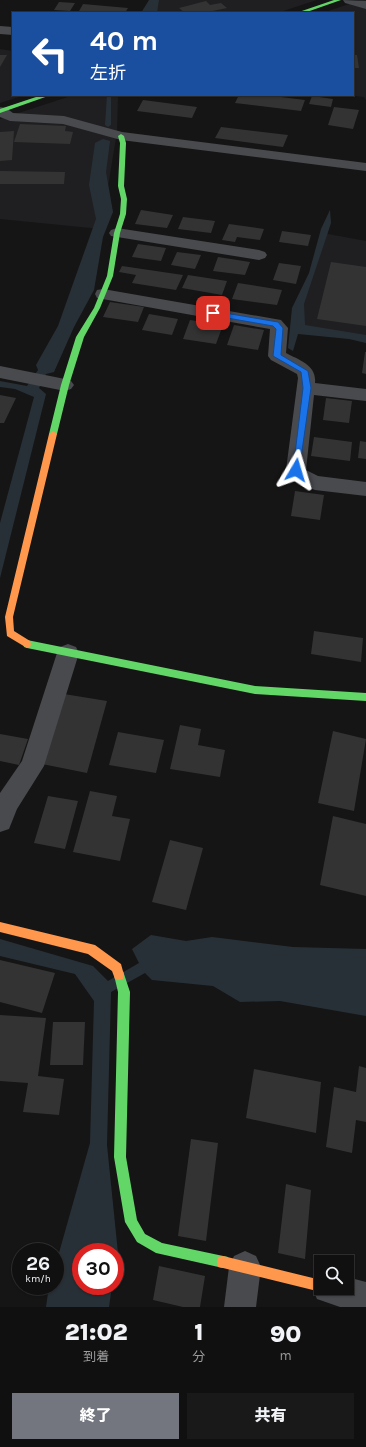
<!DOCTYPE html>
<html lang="ja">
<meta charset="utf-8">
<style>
:root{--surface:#101010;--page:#191919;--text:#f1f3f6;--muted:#9c9d9f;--line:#303030;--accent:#73767e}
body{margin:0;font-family:Karla,"Noto Sans JP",sans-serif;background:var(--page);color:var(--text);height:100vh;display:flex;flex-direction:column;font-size:15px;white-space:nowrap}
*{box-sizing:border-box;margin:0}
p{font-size:13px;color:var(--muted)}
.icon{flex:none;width:22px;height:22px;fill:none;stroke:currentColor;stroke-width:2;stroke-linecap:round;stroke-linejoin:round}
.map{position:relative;height:1307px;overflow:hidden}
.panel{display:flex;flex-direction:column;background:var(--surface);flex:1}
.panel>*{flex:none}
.guide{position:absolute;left:12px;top:12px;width:342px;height:84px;border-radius:0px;box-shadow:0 1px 3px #0004,0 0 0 1px var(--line);background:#1a4fa0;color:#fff;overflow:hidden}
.buttons{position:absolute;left:314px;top:1255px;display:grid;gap:8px}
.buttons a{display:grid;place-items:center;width:40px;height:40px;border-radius:0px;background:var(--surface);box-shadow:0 1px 3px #0004,0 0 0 1px var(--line);font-size:20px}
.speed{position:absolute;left:12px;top:1243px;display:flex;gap:8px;font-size:20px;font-weight:700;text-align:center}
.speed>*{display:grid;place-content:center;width:52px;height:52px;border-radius:50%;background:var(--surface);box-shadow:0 1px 3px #0004,0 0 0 1px var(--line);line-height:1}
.speed small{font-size:10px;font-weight:400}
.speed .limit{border:6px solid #d22;background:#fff;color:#111}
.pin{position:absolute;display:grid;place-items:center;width:34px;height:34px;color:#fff;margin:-17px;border-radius:8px;box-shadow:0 2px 6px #0006}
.me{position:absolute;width:44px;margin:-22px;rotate:7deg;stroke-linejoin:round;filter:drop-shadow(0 0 3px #0008)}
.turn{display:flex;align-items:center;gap:14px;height:84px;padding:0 12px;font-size:18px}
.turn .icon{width:52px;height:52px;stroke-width:2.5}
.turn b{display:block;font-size:28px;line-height:34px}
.eta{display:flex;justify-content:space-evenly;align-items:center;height:68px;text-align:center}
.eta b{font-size:24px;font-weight:800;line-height:28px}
.cta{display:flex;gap:8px;margin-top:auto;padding:8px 12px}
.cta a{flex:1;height:46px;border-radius:0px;background:var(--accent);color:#fff;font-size:16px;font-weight:800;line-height:46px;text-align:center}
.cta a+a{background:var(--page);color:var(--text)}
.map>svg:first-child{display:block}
.built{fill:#1f1f21}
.water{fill:#283037}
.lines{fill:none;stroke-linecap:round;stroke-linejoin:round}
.stream{fill:#283037;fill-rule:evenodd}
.building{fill:#333334}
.street{fill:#494a4e;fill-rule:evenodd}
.fast{fill:#63d668;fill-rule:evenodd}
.slow{fill:#ff974d;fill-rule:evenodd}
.route{fill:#1a73e8;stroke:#114b97}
</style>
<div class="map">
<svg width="366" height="1307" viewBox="0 0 366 1307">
<rect width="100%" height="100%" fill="#151515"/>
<!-- built -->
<path class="built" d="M154,0H317L277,13H147Z
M361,0H366V100L364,97L347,95H353V13H322Z
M0,49L13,51V95H25L0,103Z
M74,95H118L117,132L101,229L0,219V119Z
M323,233L366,241V337L296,325Z"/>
<!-- water -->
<path class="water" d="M149,0H159L157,13H141Z
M103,139L110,141L106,172L113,212L103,237L94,290L74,327L54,372L46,374L39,388L46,394L0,578V523L34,397L15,389L0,387V381L27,386L38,370L36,365L58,326L96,219L89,185L95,143Z
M330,210L331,223L304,304L305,325L366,335V343L349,339L298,334L293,351L288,348L292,308L309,273L321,229Z
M151,935L186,941L212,937L293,947L366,949V1016L280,1001L240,1002L213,986L152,980L145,973L111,992L107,1145L118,1253L115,1270V1252H81V1286H112L109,1307H46L49,1286H55V1267L90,1143L94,1001L75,974L0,956V939L93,966L108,981L139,963L132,949Z"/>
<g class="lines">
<!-- stream -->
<path class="stream" d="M107,95H111V125L108,127L105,125Z"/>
</g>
<!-- building -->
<path class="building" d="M206,1L210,5L221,3L227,8L203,13H185L179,8Z
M59,2L75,3L70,11L54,10Z
M83,4L128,8L125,13H78Z
M0,55H7L0,67Z
M353,55H357L359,68H353Z
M239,95H265L305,100L301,111L235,103Z
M312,96L333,99L331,107L309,104Z
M143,100L197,107L192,118L137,111Z
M334,107L359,110L353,129L328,125Z
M20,124L66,126L65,131L73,132L70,144L14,142Z
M221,127L288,135L283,147L215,138Z
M14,131L12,160L0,161V132Z
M0,171L65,172L64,184H0Z
M141,210L173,215L167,228L135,224Z
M183,217L215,221L211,233L178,229Z
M229,224L264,229L260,240L237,237L235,242L222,240Z
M282,231L311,235L308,246L279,242Z
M138,244L166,248L161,261L132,257Z
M177,252L201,255L195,269L171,265Z
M218,257L250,262L245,275L213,271Z
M331,262L366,267V326L317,319Z
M279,263L301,266L296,284L273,280Z
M122,266L183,275L176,290L132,283L136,275L119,272Z
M188,275L227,281L222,295L182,288Z
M238,283L282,290L277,305L232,299Z
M110,302L144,307L138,322L103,317Z
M149,314L178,319L172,335L142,330Z
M190,320L223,325L216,344L183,339Z
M234,325L264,330L258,350L227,345Z
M365,352H366V374L362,373Z
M0,395L16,398L4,423H0Z
M326,398L352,401L349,423L323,420Z
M314,437L352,442L350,461L311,456Z
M360,441L366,442V459L358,458Z
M295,491L324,495L320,520L291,516Z
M314,631L363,638L361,662L311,654Z
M64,694L107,701L87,773L42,764Z
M180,725L201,729L198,745L225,750L220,777L170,769Z
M333,731L366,739L354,811L318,803Z
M118,732L164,740L156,773L109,765Z
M0,734L28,739L19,765L0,761Z
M90,791L117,796L112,816L130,819L120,861L73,852Z
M48,796L78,801L65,849L34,843Z
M333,816L366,824V896L320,885Z
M170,840L203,848L186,910L152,902Z
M0,960L55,973L42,1013L0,1002Z
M0,1015L46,1018L38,1076L64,1079L59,1115L23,1112L28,1083L0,1081Z
M53,1022H85L83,1065H50Z
M359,1066L366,1068V1122L356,1120L352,1153L326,1147L334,1087L356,1092Z
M254,1069L321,1082L316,1133L246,1118Z
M191,1139L218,1143L206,1241L178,1236Z
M286,1184L311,1190L305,1259L278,1253Z
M159,1266L205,1276L200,1307H183L153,1300Z"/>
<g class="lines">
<!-- street -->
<path class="street" d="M343,0L366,1V9L345,3Z
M0,26L13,27V35L0,34Z
M0,107L6,108L13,113L64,116L122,132L366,163V171L121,140L63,124L10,121L0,117Z
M117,228L259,250L265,252L267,255L265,258L259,260L111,236L109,233L111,230Z
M103,289L281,320L288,328L286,353C299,360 317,365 315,383L366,389V401L314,395L306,470L318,476L366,482V496L315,490L292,481L286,470L298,378L297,374L271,360L268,356L270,329L97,298L95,294L97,290Z
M0,366L65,379L71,381L74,385L71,389L65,391L0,378Z
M68,644L76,647L79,653L44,766L17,809L9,829L0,832V793L22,761L57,653L60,647Z
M245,1251L256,1256L261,1267L256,1307H224L229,1267L234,1256Z
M321,1275V1288H347V1277L366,1282V1307H340L317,1299L312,1288L317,1277Z"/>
<!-- fast -->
<path class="fast" d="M334,0H341L304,13H296Z
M42,95H51L0,113V109Z
M121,134L124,136L126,143L124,186L127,199L126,214L120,233L113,276L100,308L84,337L69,385L57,434L53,437L49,434L61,385L76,337L94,308L107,276L114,233L120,214L121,199L118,186L120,143L118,136Z
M27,640L255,686L366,693V701L255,694L27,648L24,647L23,644L24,641Z
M119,970L123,971L130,992L126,1157L137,1220L145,1234L162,1243L228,1257L229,1262L228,1267L223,1268L156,1253L137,1242L125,1222L114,1157L118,992L114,975L115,971Z"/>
<!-- slow -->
<path class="slow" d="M53,431L57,434L13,617L14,631L30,641L31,644L30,647L27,648L7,636L5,617L49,434Z
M0,922L95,945L121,964L124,975L123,979L119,980L115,979L112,971L88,954L0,932Z
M223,1256L321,1280V1288H327L326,1291L321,1292L223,1268L218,1267L217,1262L218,1257Z"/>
</g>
<!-- route -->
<path class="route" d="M213,311L278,322L283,328L281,355L308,371L311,388L299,472L296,473L293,470L303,388L301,372L273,356L276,329L273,326L210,315L209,313Z"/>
</svg>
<div class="buttons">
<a><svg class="icon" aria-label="search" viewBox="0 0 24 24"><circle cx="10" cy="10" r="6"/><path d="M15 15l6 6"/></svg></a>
</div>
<div class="speed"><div>26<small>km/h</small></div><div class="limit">30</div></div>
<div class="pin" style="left:213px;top:313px;background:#d93025"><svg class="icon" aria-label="arrive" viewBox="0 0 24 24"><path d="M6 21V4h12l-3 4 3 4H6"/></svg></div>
<svg class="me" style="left:296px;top:470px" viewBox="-20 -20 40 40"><path d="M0-17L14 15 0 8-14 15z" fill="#1a73e8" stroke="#fff" stroke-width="4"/></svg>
<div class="guide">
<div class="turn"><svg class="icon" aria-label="left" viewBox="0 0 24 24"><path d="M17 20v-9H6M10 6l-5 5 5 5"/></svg><div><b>40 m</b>左折</div></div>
</div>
</div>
<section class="panel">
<div class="eta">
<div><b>21:02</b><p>到着</p></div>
<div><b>1</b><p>分</p></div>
<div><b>90</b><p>m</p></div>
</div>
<div class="cta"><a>終了</a><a>共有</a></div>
</section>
